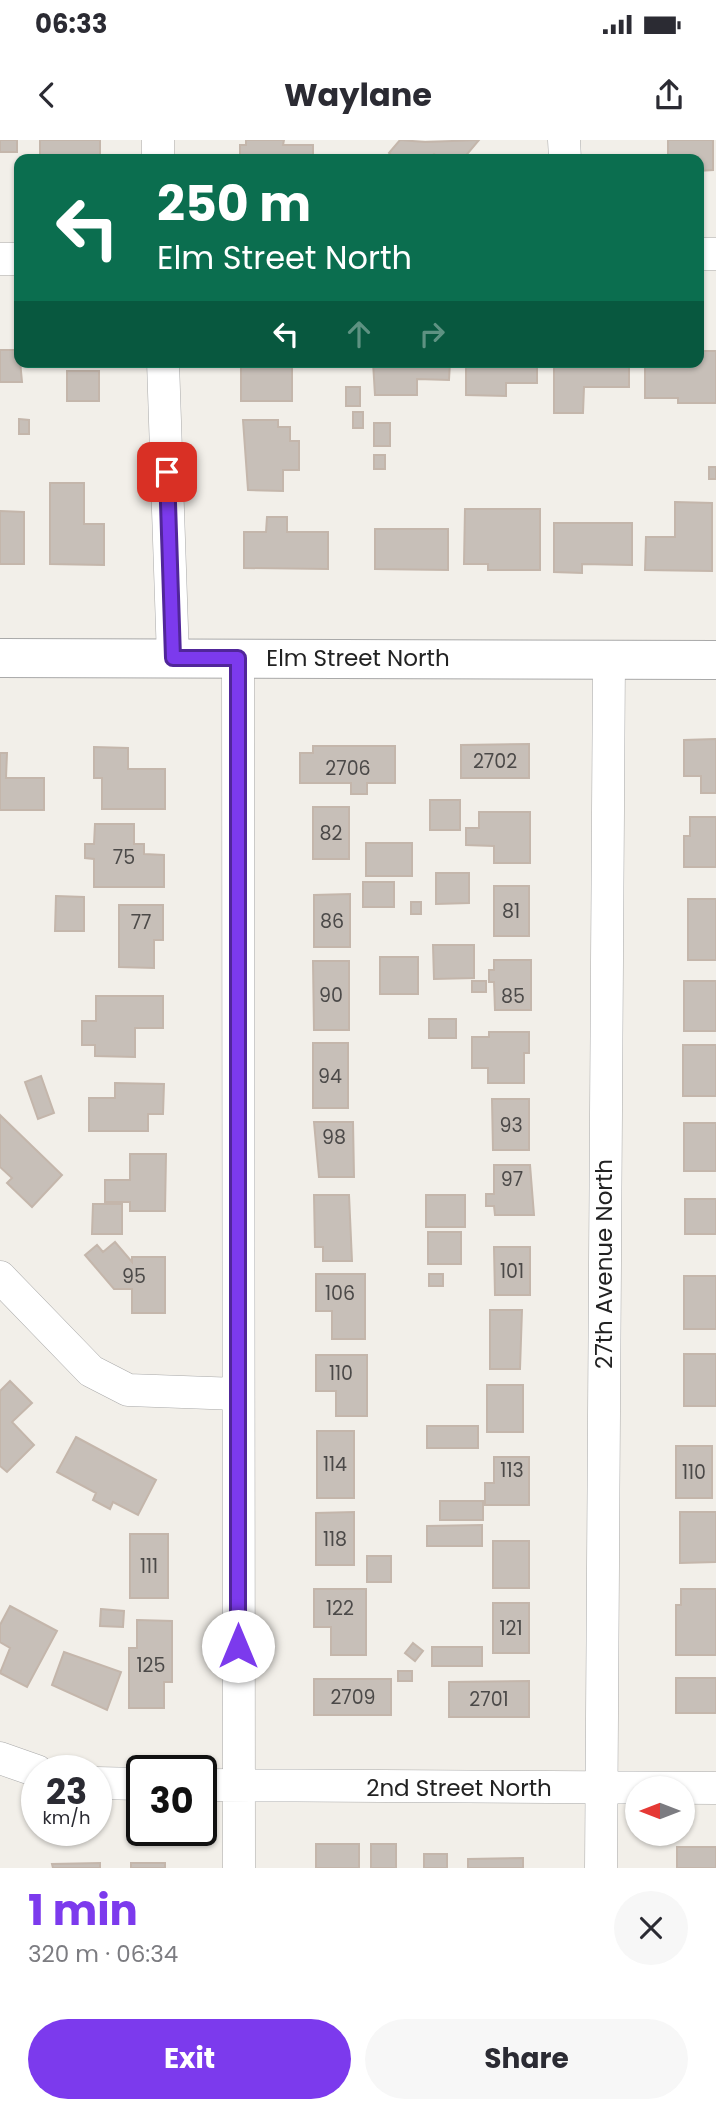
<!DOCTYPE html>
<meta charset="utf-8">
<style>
:root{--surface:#fff;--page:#f7f7f7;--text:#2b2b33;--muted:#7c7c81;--accent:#7c3aed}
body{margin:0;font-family:Poppins,sans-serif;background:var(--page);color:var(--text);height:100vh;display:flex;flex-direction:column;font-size:26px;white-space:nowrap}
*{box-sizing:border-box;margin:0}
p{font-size:23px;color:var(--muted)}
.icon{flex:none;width:38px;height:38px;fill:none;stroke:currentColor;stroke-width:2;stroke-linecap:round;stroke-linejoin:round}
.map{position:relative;height:1728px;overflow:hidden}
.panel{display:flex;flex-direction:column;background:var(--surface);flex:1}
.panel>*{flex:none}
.top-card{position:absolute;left:14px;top:14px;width:690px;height:214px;border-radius:14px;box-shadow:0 2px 5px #0004;background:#0b6e4f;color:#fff;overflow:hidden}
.needle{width:46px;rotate:270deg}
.buttons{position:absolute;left:625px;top:1636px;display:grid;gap:14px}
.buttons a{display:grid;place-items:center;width:70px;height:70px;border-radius:50%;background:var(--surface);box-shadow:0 2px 5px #0004;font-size:35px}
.speed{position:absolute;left:21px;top:1615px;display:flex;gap:14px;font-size:35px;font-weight:700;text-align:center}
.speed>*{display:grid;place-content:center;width:91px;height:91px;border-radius:50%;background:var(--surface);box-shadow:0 2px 5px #0004;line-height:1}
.speed small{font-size:18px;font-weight:400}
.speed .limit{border:4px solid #111;border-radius:10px;background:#fff;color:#111}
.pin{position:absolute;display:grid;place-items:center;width:60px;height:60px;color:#fff;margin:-30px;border-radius:14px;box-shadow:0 4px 10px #0006}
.me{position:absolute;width:77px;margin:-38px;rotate:0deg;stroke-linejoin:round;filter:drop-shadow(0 0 5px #0008)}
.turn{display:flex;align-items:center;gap:24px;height:147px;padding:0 28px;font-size:32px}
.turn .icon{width:91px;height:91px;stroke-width:2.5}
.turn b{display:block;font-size:49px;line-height:60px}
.lanes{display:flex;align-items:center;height:66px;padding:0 28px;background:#0003;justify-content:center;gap:35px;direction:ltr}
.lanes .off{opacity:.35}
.round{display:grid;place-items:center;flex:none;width:74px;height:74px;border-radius:37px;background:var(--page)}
.summary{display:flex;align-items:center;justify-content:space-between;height:119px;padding:0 28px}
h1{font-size:42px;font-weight:700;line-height:52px;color:var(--accent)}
.action{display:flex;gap:14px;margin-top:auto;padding:14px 28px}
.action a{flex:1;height:80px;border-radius:42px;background:var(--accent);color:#fff;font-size:28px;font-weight:700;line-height:80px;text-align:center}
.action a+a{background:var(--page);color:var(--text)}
.status{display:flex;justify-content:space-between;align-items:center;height:49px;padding:0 35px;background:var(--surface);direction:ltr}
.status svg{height:19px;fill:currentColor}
header{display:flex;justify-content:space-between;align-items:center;height:91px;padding:0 28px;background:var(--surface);font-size:32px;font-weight:700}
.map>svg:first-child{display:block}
.building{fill:#c7bfb8;stroke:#c4b6ab;stroke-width:2}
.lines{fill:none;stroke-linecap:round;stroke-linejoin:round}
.minor-casing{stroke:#a9a9a9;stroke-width:33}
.tertiary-casing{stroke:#a9a9a9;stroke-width:40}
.minor{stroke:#fff;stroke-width:32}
.tertiary{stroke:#fff;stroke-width:38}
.route-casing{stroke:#51269a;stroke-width:18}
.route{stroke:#7c3aed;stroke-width:12}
.labels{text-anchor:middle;stroke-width:5;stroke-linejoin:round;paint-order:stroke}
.number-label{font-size:19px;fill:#4b4948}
.street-label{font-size:23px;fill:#222;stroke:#fff}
</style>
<div class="status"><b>06:33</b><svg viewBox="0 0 49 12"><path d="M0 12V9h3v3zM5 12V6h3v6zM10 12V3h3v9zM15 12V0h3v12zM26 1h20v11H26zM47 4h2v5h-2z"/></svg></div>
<header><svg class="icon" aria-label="back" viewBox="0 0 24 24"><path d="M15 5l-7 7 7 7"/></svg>Waylane<svg class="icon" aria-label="share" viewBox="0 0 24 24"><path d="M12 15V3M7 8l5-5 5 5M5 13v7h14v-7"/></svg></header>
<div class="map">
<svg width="716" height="1728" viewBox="0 0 716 1728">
<rect width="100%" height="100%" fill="#f2efe9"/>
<!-- building -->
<path class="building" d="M0,0H17V12H0Z
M40,0H100V19H40Z
M246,0H284L283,5H313V19H240V5H246Z
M400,0L425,2L479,0L463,19H441L434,14L429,19H396L389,13Z
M668,0H713V30L698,31V19H668Z
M0,210H19L22,242H0Z
M698,211H716V263H678V258H645V222H698Z
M41,222H91V224H41Z
M241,222H292V261H241Z
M373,222H450L449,240L417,239V255H375Z
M466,222H537V243H506V256L466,255Z
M554,222H629V247H584L583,273H554Z
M67,231H99V261H67Z
M346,247H360V266H346Z
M353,272H363V288H353Z
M19,279L29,280V294H19Z
M243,280H278V287H290V301H299V330H283V351L248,350Z
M374,283H390V306H374Z
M374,315H385V329H374Z
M709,327H716V339H709Z
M50,343H84V384H104V425L50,424Z
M675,362L712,363V431L645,430L646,397H675Z
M465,369H540V430H488V424H464Z
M0,371L24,372V424H0Z
M267,377H287V392H328V429L244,428V392H266Z
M554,383H632V425L582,424V433L554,432Z
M375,389H448V430L375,429Z
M716,599V653H701V636H684V600Z
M529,604V638H461V605Z
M313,606H395V643H367V654H351V643H300V613H313Z
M94,607L128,608V629H165V669H102V638H94Z
M0,613H7L6,638H44V670H0Z
M430,660H460V690H430Z
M313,667H349V719H313Z
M479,672H530V723H494V706L466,705V688H479Z
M690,677H716V727H684V696H690Z
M95,684H134V704H144V714L164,715V747H94V719L85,718V704H94Z
M366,703H412V736H366Z
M436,733H469V763L436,764Z
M363,742H394V767H363Z
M494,746H529V796H494Z
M350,754V807H314V755Z
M56,756L84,757V791H55Z
M688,759H716V820H688Z
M411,762H421V774H411Z
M119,765H163V800H154V828L119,827Z
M433,805H474V838L434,839Z
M380,817H418V854H380Z
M494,820H531V870H495L494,842H489V830H494Z
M313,821H349V890H314Z
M472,841H486V852H472Z
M684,841H716V891H684Z
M96,856H163V888H135V917L95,916V905H82V881H96Z
M429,879H456V898H429Z
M489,892H529V913H524V943H488V928H472V897H489Z
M313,903H348V968H313Z
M683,905H716V956H683Z
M41,936L54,973L38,979L25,942Z
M115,943L164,944L163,974H148V991H89V958H115Z
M492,959H529V1010H493Z
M0,975L62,1035L32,1067L7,1043L12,1038L0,1027Z
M314,982H353L354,1037H319Z
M684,983H716V1031H684Z
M130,1014H166L165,1071H130V1062H105V1040H130Z
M494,1025H530L534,1075H495L494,1066H486V1054H494Z
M314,1055H349L352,1121H323V1107H315Z
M426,1055H465V1087H426Z
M685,1059H716V1094H685Z
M93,1064H122V1094H92Z
M428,1092H461V1124H428Z
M115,1102L132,1122V1117H165V1173H132V1149H114L85,1115L97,1105L103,1112Z
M494,1107H530V1155H495Z
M316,1134H365V1199H332V1171H316Z
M429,1134H443V1146H429Z
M684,1136H716V1189H684Z
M490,1170H522L520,1229H490Z
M684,1214H716V1266H684Z
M316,1215H367V1276H336V1251H316Z
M10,1241L32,1263L12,1282L34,1305L7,1332L0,1326V1251Z
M487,1245H523V1292H487Z
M427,1286H478V1308H427Z
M317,1291H354V1358H317Z
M76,1297L156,1340L138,1375L113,1362L110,1369L93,1360L96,1353L57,1332Z
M676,1306H712V1358H676Z
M494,1317H529V1365H485V1343H494Z
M440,1361H483V1380H440Z
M354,1372V1425H316V1373Z
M680,1372H716V1422L680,1423Z
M482,1385V1406H427V1386Z
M130,1394H168V1458H130Z
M493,1401H529V1448H493Z
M367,1416H391V1442H367Z
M314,1449H366V1515H331V1487H314Z
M681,1449H716V1515H676V1465H681Z
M493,1463H529V1513H493Z
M10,1466L57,1491L27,1547L0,1533L10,1508L0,1502V1485Z
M101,1469L124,1471L123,1487L100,1486Z
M137,1480L172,1481V1542H164V1568H129V1508H137Z
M413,1503L423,1511L415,1521L405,1513Z
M432,1507H482V1526H432Z
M64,1512L121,1532L107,1570L52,1545Z
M398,1531H412V1541H398Z
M676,1538H716V1573H676Z
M314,1539H391V1575H314Z
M529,1541V1577H449V1542Z
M316,1704H359V1728H316Z
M371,1704H396V1728H371Z
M677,1707H716V1728H677Z
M424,1714H447V1728H424Z
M523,1718V1728H468V1719Z
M100,1723V1728H53L52,1724Z
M131,1723H165V1728H131Z"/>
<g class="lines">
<!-- minor casing -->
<g class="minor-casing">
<path id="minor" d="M158,0V19
M564,0L565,19
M698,114H716
M0,119H19
M163,222L173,518
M238,518L239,1728
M0,1137L91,1231L128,1250L238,1254
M0,1618L37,1631
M96,1643L142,1644
M201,1645L716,1648
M601,1728L609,520"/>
</g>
<!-- tertiary casing -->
<g class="tertiary-casing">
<path id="tertiary" d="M0,518L716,520"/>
</g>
<!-- minor -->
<use href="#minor" class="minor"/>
<!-- tertiary -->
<use href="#tertiary" class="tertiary"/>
</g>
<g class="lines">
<!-- route casing -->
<g class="route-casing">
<path id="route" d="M167,332L173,518H238V1506"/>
</g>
<!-- route -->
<use href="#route" class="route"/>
</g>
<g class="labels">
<!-- number labels -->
<g class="number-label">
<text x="495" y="628">2702</text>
<text x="348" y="635">2706</text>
<text x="331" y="700">82</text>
<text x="124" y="724">75</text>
<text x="511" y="778">81</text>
<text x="332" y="788">86</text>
<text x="141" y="789">77</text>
<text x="331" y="862">90</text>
<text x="513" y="863">85</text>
<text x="330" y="943">94</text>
<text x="511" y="992">93</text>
<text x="334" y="1004">98</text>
<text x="512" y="1046">97</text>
<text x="512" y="1138">101</text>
<text x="134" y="1143">95</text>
<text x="340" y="1160">106</text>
<text x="341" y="1240">110</text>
<text x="335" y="1331">114</text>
<text x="512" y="1337">113</text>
<text x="694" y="1339">110</text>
<text x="335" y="1406">118</text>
<text x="149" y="1433">111</text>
<text x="340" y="1475">122</text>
<text x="511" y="1495">121</text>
<text x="151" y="1532">125</text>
<text x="353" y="1564">2709</text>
<text x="489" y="1566">2701</text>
</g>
<!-- street labels -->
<g class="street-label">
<text x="358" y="526">Elm Street North</text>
<text transform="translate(604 1124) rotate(-90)" y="8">27th Avenue North</text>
<text x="459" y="1656">2nd Street North</text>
</g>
</g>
</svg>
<div class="buttons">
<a><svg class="needle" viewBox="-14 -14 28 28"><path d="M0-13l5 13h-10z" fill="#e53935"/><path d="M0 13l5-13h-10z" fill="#7c7c81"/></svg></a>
</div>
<div class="speed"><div>23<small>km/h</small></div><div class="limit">30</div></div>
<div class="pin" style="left:167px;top:332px;background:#d93025"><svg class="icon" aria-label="arrive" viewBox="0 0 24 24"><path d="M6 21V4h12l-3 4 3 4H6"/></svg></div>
<svg class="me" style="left:238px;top:1506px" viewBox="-20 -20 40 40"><circle r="19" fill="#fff"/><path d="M0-13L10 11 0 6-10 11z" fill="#7c3aed"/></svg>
<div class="top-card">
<div class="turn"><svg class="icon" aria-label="left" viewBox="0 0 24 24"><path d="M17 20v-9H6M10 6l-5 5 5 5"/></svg><div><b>250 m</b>Elm Street North</div></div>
<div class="lanes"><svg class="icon" aria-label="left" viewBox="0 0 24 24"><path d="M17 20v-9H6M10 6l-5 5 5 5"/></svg><svg class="icon off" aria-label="ahead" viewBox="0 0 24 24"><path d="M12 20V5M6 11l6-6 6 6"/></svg><svg class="icon off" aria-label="right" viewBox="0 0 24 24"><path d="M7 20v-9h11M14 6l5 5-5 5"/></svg></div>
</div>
</div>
<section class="panel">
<div class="summary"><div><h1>1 min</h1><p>320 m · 06:34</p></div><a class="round"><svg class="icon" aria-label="close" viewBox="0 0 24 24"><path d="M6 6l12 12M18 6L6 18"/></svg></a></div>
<div class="action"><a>Exit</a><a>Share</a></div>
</section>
